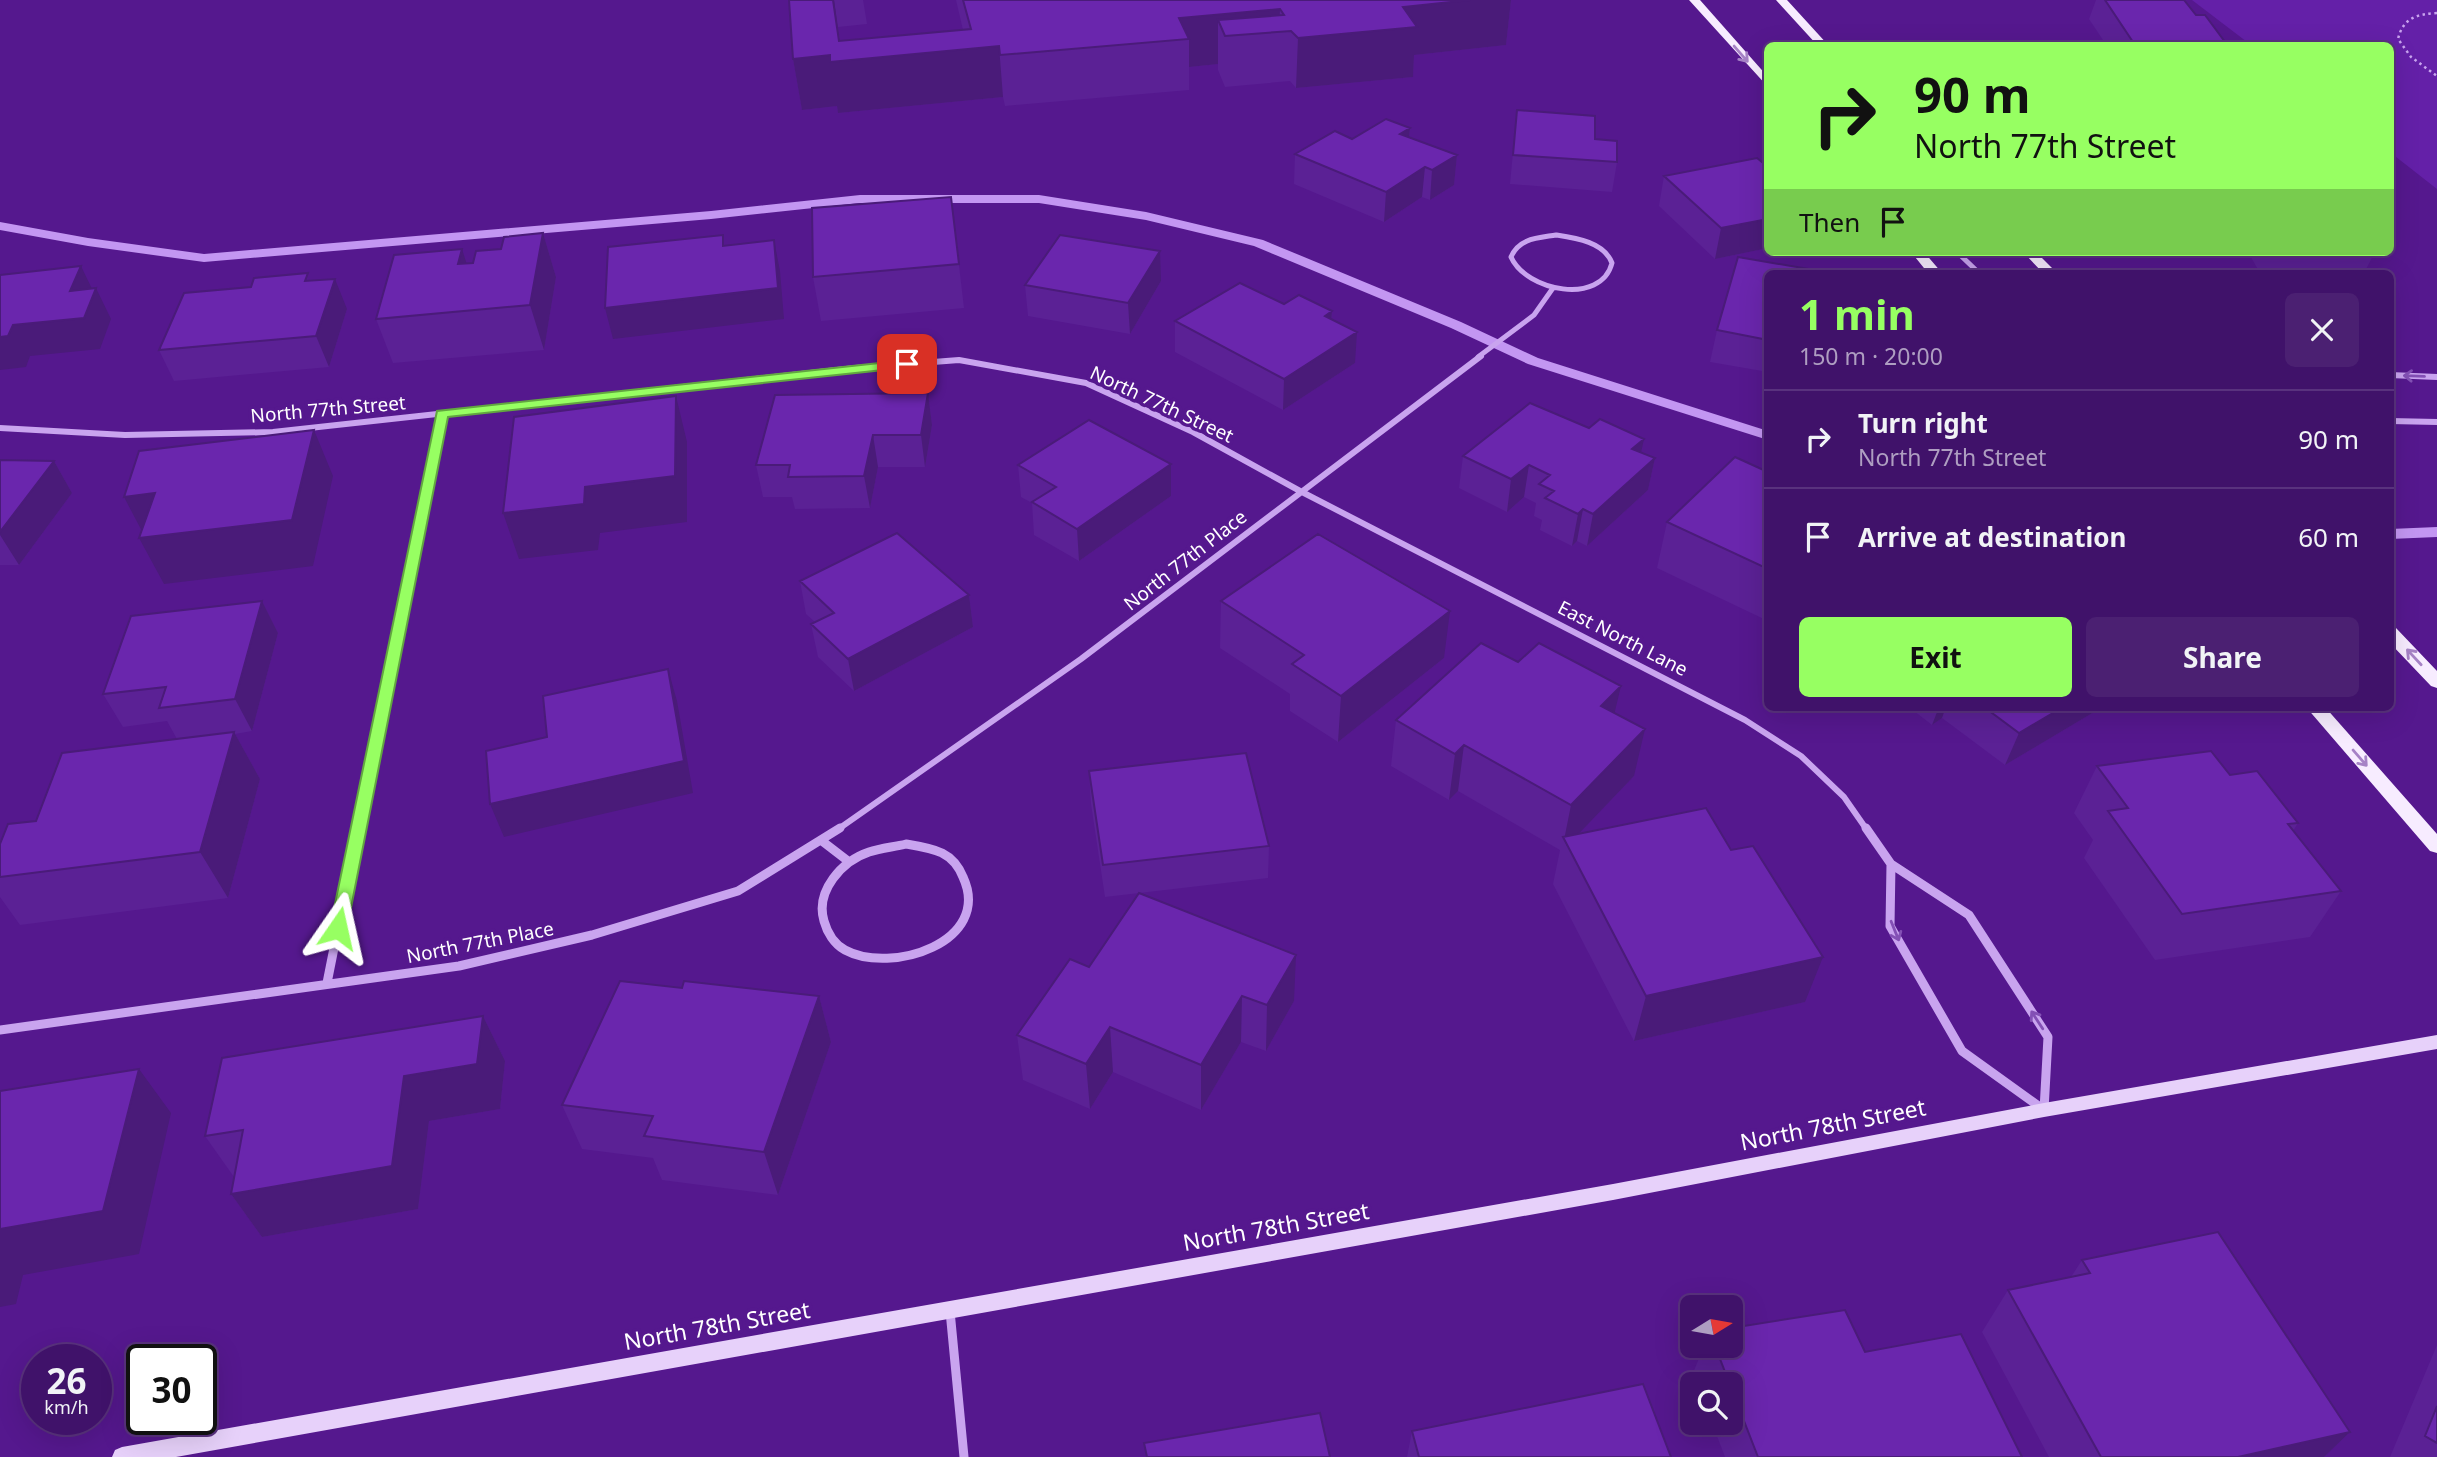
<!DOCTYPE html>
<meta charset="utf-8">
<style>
:root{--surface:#40126a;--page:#4b2072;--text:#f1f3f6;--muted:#ae9ec1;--line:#59327e;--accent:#97ff62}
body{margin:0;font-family:"Noto Sans",sans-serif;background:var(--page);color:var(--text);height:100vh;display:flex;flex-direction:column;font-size:26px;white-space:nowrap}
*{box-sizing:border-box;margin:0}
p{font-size:23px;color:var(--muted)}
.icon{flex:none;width:38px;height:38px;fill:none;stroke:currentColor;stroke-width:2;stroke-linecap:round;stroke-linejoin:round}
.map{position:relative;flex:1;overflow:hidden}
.details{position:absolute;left:1764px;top:270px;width:630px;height:441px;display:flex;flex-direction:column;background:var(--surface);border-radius:10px;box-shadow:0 7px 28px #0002,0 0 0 2px var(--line)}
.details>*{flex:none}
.guide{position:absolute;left:1764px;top:42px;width:630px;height:214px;border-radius:10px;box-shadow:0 7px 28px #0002,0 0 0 2px var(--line);background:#97ff62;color:#111;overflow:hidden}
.needle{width:46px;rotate:79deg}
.fabs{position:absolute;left:1680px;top:1295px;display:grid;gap:14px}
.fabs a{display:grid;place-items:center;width:63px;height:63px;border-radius:10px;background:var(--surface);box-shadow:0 7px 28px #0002,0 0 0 2px var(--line);font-size:35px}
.speed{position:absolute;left:21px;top:1344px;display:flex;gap:14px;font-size:35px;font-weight:700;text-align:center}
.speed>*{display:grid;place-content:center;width:91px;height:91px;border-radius:50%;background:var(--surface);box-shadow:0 7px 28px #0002,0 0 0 2px var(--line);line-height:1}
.speed small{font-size:18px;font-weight:400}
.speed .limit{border:4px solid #111;border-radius:10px;background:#fff;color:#111}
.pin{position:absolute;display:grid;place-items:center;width:60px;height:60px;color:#fff;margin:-30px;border-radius:14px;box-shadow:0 4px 10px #0006}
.me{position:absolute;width:77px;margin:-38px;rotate:11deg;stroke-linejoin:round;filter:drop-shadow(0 0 5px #0008)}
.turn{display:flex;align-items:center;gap:24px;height:147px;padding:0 35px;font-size:32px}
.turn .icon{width:91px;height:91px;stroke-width:2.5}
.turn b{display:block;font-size:49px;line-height:60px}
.then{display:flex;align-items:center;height:66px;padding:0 35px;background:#0003;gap:14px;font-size:26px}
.round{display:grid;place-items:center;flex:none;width:74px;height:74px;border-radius:10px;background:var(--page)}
.summary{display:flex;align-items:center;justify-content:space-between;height:119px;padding:0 35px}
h1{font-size:42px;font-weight:700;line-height:52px;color:var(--accent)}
.button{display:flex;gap:14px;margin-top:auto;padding:14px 35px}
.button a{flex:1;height:80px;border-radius:10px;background:var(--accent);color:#111;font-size:28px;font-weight:700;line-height:80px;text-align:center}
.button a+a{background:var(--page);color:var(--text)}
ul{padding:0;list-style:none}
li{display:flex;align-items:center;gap:21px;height:98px;padding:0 35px;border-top:2px solid var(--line)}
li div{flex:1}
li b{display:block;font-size:26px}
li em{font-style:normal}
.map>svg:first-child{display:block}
.green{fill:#6420a8}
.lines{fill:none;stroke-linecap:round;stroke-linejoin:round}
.stream{fill:#c396f2;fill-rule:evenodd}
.path{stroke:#c9a4ef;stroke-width:2.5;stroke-dasharray:2.5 3.5;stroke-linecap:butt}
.street-far2{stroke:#c9a4ef;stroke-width:5}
.street-far1{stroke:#c9a4ef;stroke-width:6}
.street{stroke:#c9a4ef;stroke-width:9}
.secondary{fill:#e7d1fa;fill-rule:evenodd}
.primary{fill:#f7ecff;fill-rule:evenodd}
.wall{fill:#5b2195}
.shaded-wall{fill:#4a1b79}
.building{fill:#6a26ad;stroke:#4a1b79;stroke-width:2}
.oneway{stroke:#a682c6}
.oneway2{stroke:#8350b5}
.route{fill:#97ff62;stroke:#62a640;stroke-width:2}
.labels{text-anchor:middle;stroke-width:7;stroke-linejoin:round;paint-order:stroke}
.street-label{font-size:19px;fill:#fff;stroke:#55188e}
.near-street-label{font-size:23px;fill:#fff;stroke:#55188e}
</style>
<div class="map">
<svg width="2437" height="1457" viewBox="0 0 2437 1457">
<rect width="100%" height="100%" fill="#55188e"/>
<!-- green -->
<path class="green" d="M2192,0H2437V189L2391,153L2390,46L2251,45Z"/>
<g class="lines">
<!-- stream -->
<path class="stream" d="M860,195H1039L1146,212L1263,240L1461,322L1538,358L1768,431V440L1528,364L1451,328L1254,246L1146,220L1039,203H860L711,219L204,262L88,246L0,230V222L88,238L204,254L711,211Z
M2437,527V537L2390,539V529Z"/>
<!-- path -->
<path class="path" d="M2437,13C2417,14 2403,18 2398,39L2411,57L2437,76"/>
<!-- street-far2 -->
<path class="street-far2" d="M1556,235C1576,238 1604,242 1612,263C1601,306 1526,291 1511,257C1519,238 1538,238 1556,235Z
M1957,252L1979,273
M1478,357L1534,315L1553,288"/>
<!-- street-far1 -->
<path class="street-far1" d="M2390,375L2437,377
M2390,421L2437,422
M0,428L125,435L273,432L855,368L959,360L1086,383L1193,432L1300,491L1745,720L1801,756L1844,797L1867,830
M358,830L442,414
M837,830L1081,659L1481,356"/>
<!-- street -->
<path class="street" d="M1866,828L1891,864L1969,915L2048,1037L2044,1110
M822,841L848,861
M906,844C918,846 931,848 942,853C952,858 959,867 963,877C993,942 891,975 845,950C834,944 827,932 824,921C815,891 842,861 869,852C881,848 894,847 906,844Z
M1891,864L1890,926L1962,1051L2044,1110
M327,983L358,828
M0,1030L459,966L592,935L738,891L840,828
M950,1311L964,1457"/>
<!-- secondary -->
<path class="secondary" d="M2437,1035V1049L2044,1117L1613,1200L176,1457H112L115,1450L122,1447L1613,1184L2044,1103Z"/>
<!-- primary -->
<path class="primary" d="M1689,0H1700L1768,77V87Z
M1776,0H1787L1829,46H1818Z
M1911,252H1924L1942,273H1928Z
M2023,252H2036L2057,273H2043Z
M2390,627L2396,628L2437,671V688L2431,686L2390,643Z
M2306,707H2325L2437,834V853L2430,851Z"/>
</g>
<!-- wall -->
<path class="wall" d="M789,0H863L867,24L838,27L840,41L963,30L956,0H1511L1506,45L1414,55L1413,77L1296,88L1290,81L1225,87L1218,70V64L1189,67V90L1005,106L1003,97L838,113L837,106L802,110L793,59Z
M2096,0H2184L2196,15L2228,46H2107L2089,19Z
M1517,110L1595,139L1617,162L1612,192L1510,184Z
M1410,128L1409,137L1457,155L1454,185L1430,200L1422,197L1384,222L1294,184L1295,154L1352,139Z
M1768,167V248L1715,259L1659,206L1664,176Z
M951,197L964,308L821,321L813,277Z
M543,233L556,277L544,350L393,363L376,319L466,263H473L501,249Z
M2248,252H2375L2364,273H2260Z
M1768,273V372L1710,362L1717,330Z
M311,281L347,309L329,367L174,381L159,350Z
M1161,281L1130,334L1028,316L1025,285Z
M1284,304L1332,311V319L1355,363L1283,410L1175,352V321Z
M928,393L932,425L925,467H878L870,508L795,509L792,497H763L756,465Z
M1641,453L1655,458L1648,490L1587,546L1577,541L1572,546L1540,530L1542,520L1534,516L1536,503L1524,497L1507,512L1459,488L1463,456Z
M0,460L54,461L72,493L19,565H0Z
M1018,465L1171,496L1079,561L1034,535L1032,503L1021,497Z
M1768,472V621L1657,568L1667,522Z
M800,581L969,595L973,627L854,691L818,657L811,624L815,622L806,614Z
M262,601L278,633L252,731L235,734L260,779L228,898L20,925L0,897V844L36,821L177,739L167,721L123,727L103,694Z
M1221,601L1444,658L1338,742L1290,711V694L1220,648Z
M1909,707H2097L2094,712L2005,765L1942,718L1932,725Z
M1615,713L1634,776L1578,834L1805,1002L1634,1041L1553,884L1560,850L1458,791L1449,800L1391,766L1396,720Z
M2097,766L2230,775L2298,823L2293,831L2341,891L2310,937L2155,960L2084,858L2093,840L2074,813Z
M1089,771L1269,846L1268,878L1105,897L1091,804Z
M1089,967L1294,1001L1266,1051L1241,1042L1201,1110L1113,1072L1090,1109L1023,1080L1017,1035Z
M682,988L819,996L831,1042L778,1195L662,1180L653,1158L582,1149L562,1105Z
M483,1016L505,1061L500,1109L429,1121L418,1209L262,1237L231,1194L234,1177L205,1136Z
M2082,1260L2350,1432L2324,1457H2049L1982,1332L2008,1290L2071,1277Z
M2437,1345V1457H2390Z
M1704,1346H1731L1865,1352L2022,1457H1725L1712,1423H1731V1384H1697L1693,1373Z
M1412,1431L1671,1457H1407Z"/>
<!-- shaded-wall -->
<path class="shaded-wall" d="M834,0L842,61L999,46L1003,97L838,113L837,106L802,110L793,59L830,55Z
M1470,0H1511L1506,45L1414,55L1413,77L1296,88L1298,38L1403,7Z
M1280,9L1279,32L1218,20V64L1189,67V39L1179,18Z
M1410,128L1407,157L1400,134Z
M1457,155L1454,185L1430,200L1432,170Z
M1425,167L1422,197L1384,222L1386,192Z
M1768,219V248L1715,259L1721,228Z
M543,233L556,277L544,350L530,305Z
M774,240L780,271L784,319L613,339L605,308Z
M462,249L476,293L458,264Z
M1160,251L1161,281L1130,334L1128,303Z
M81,266L94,293L96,288L111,319L100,349L30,356L26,367L0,370V337L13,325L70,291Z
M335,279L347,309L329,367L316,336Z
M1332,311L1330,342L1325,316Z
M1357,332L1355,363L1283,410L1284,379Z
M928,393L932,425L925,467L921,435Z
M676,396L687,442V522L600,533L598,550L519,559L503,513L585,487Z
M314,430L333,476L313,566L164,584L139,538L145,537L124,497L155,493Z
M873,435L878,467L870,508L864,476Z
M1644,439L1637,471L1632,449Z
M1655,458L1648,490L1587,546L1593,514Z
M54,461L72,493L19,565L0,535V532Z
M1171,464V496L1079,561L1077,529Z
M1529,465L1524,497L1507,512L1511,479Z
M1583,509L1577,541L1572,546L1578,514Z
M969,595L973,627L854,691L848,659Z
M262,601L278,633L252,731L235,699Z
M1450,611L1444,658L1338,742L1341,696Z
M668,669L677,701L693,793L504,837L490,804Z
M1621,686L1610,732L1601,706Z
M1939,707H1946L1942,718L1932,725Z
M2063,707H2097L2094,712L2005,765L2019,733Z
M1645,729L1634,776L1567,846L1564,840L1571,805Z
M234,732L260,779L228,898L200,852Z
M1464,745L1458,791L1449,800L1455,754Z
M1296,955L1294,1001L1266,1051L1267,1005Z
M1823,957L1805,1002L1634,1041L1646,996Z
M819,996L831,1042L778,1195L764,1152Z
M1242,996L1241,1042L1201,1110V1065Z
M483,1016L505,1061L500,1109L429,1121L418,1209L262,1237L231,1194L404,1076Z
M1110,1027L1113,1072L1090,1109L1086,1064Z
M139,1069L171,1113L139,1254L23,1275L16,1304L0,1307V1229Z
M2350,1432L2324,1457H2238Z"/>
<!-- building -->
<path class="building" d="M789,0H833L839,41L971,29L963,0H1470L1403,7L1417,27L1298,38L1291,31L1225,36L1218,20L1284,15L1280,9L1179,18L1189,39L1000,55L999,46L830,62V55L793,59Z
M2105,0H2184L2196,15H2205L2228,46L2135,45Z
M1517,110L1595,116V139L1617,141V162L1513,155Z
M1386,119L1410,128L1400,134L1457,155L1432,170L1425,167L1386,192L1295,154L1335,131L1352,139Z
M1757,158L1768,167V219L1721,228L1664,176Z
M951,197L959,264L813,277L812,208Z
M543,233L530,305L376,319L394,255L462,249L458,264L473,263L476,251L501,249L504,237Z
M723,235V246L774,240L778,288L605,308L608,247Z
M1060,235L1160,251L1128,303L1025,285Z
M1738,257L1832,273H1768V340L1717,330Z
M81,266L70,291L96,288L84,318L13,325L8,336L0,337V275Z
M308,273L305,281L335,279L316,336L159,350L184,293L251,287L254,278Z
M1240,283L1284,304L1299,295L1332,311L1325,316L1357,332L1284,379L1175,321Z
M928,393L921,435H873L864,476L788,477L790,465H756L775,395Z
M676,396L675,476L585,487L584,504L503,513L514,417Z
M1530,403L1589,428L1600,419L1644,439L1632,449L1655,458L1593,514L1583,509L1578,514L1545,498L1554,491L1539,484L1550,475L1529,465L1511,479L1463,456Z
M1089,420L1171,464L1077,529L1032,502L1056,487L1018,465Z
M314,430L292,520L139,538L155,493L124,497L139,451Z
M1735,457L1768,472V569L1667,522Z
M0,460L54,461L0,532Z
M897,533L969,595L848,659L811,624L834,613L800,581Z
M1318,534L1450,611L1341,696L1292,664L1304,655L1221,601Z
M262,601L235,699L159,708L166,687L103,694L131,616Z
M1481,643L1518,662L1539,643L1621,686L1601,706L1645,729L1571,805L1464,745L1455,754L1396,720Z
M668,669L684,761L490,804L486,751L547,737L543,696Z
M1984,707H2063L2019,733Z
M234,732L200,852L0,877V844L8,824L36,821L62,753Z
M2211,751L2230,775L2257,771L2298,823L2288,824L2341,891L2182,914L2108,811L2128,808L2097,766Z
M1246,753L1269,846L1103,865L1089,771Z
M1706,808L1731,850L1753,846L1823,957L1646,996L1563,837Z
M1139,893L1296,955L1267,1005L1242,996L1201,1065L1110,1027L1086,1064L1017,1035L1070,959L1089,967Z
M620,981L682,988L684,981L819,996L764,1152L644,1136L653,1116L562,1105Z
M483,1016L477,1064L404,1076L392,1166L231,1194L243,1130L205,1136L222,1058Z
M139,1069L103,1211L0,1229V1091Z
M2218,1232L2350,1432L2238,1457H2101L2008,1290L2090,1273L2082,1260Z
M1845,1310L1865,1352L1961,1334L2022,1457H1758L1715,1346H1731V1328Z
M1643,1384L1671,1457H1419L1412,1431Z
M2437,1406V1443L2425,1436Z
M1320,1413L1330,1457H1147L1144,1443Z"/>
<!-- one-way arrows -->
<defs><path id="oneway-shaft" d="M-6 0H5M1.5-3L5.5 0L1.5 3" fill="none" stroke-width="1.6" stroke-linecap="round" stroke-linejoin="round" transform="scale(1.75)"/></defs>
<g class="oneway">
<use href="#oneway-shaft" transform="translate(1741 54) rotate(49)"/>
<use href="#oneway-shaft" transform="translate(2414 657) rotate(-133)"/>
<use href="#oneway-shaft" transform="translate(2360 758) rotate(49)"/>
</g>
<g class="oneway2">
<use href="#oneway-shaft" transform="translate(2414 376) rotate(-178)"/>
<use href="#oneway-shaft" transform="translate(1895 931) rotate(68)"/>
<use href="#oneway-shaft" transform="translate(2037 1020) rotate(-123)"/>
</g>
<!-- route -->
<path class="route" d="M907,360L911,361V367L448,417L347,928L345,932H332L330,928L437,411Z"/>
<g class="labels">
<!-- street labels -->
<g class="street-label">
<text transform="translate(1162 404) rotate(25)" y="7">North 77th Street</text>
<text transform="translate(328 409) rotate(-5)" y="7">North 77th Street</text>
<text transform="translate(1185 560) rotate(-38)" y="7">North 77th Place</text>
<text transform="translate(1623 638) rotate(27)" y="7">East North Lane</text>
<text transform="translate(480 942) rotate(-11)" y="7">North 77th Place</text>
</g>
<!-- near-street labels -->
<g class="near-street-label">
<text transform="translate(1833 1125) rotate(-11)" y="8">North 78th Street</text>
<text transform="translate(1276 1227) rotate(-10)" y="8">North 78th Street</text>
<text transform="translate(717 1326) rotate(-10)" y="8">North 78th Street</text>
</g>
</g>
</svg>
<div class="fabs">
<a><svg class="needle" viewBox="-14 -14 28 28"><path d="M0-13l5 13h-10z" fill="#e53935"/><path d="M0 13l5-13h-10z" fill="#ae9ec1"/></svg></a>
<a><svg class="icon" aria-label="search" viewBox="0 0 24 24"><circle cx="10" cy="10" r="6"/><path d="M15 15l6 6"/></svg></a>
</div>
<div class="speed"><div>26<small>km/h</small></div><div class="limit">30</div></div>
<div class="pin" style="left:907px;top:364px;background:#d93025"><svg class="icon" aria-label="arrive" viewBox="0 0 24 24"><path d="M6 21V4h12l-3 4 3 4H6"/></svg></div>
<svg class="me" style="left:338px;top:928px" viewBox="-20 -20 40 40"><path d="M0-17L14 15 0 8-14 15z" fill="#97ff62" stroke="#fff" stroke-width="4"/></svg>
<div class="guide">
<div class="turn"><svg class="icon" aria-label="right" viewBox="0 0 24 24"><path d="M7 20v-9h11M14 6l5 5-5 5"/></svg><div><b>90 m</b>North 77th Street</div></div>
<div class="then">Then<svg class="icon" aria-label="arrive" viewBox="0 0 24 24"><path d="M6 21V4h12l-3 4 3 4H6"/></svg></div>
</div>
<section class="details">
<div class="summary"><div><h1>1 min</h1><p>150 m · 20:00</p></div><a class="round"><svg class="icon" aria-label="close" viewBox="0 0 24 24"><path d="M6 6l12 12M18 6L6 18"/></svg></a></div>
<ul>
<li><svg class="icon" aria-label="right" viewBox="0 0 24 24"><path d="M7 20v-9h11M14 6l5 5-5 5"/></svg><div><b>Turn right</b><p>North 77th Street</p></div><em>90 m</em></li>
<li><svg class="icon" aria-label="arrive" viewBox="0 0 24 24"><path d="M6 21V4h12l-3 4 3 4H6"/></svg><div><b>Arrive at destination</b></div><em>60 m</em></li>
</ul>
<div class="button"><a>Exit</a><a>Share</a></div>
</section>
</div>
